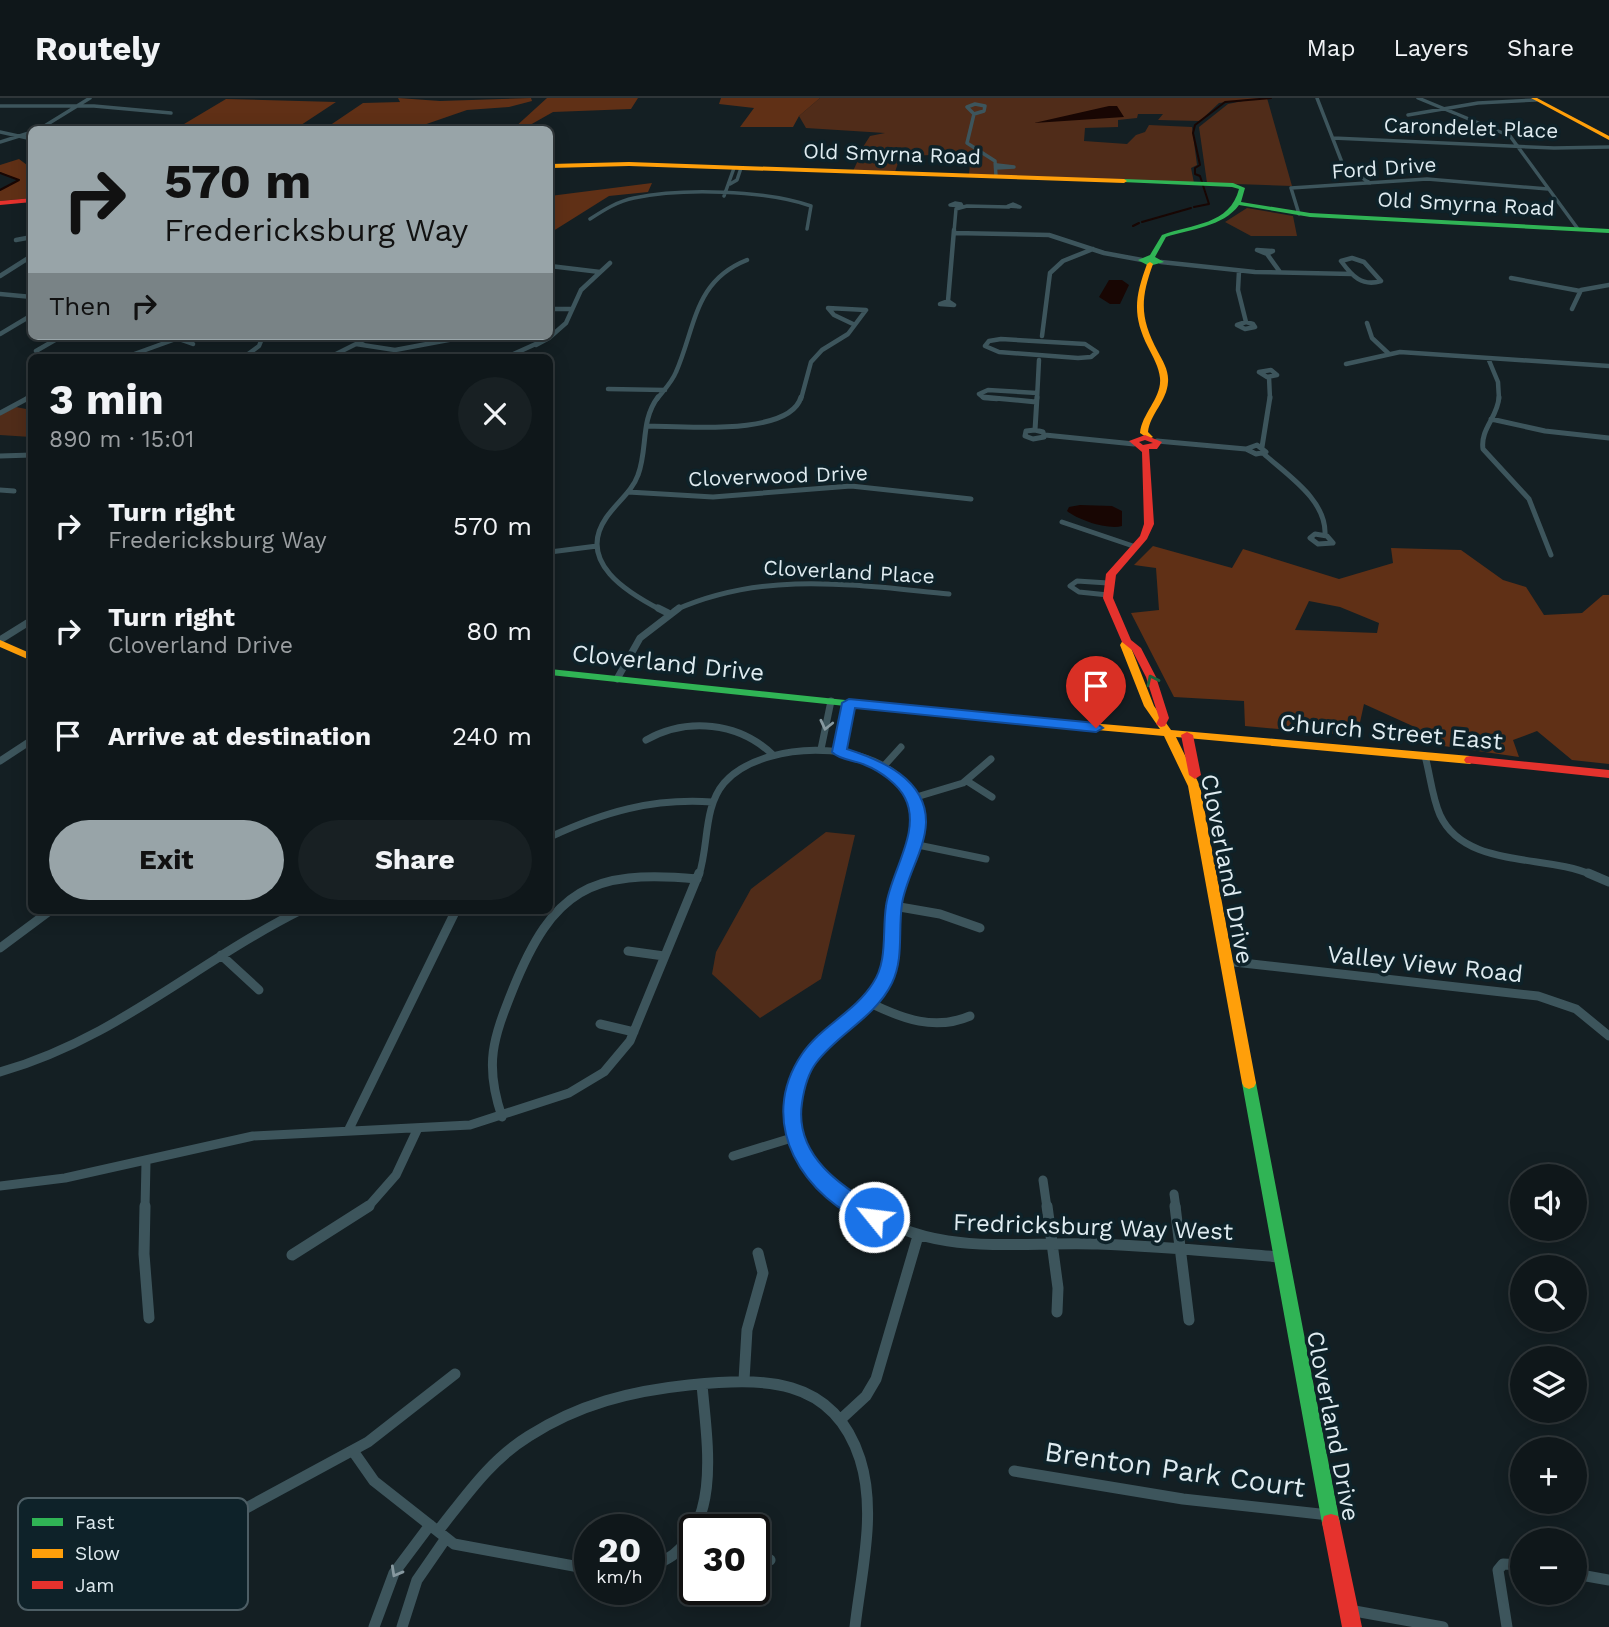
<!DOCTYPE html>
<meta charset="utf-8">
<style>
:root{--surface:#0f171a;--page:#182023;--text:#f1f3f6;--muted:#9b9fa2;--line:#2f3639;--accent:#98a4a8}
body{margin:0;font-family:"Work Sans",sans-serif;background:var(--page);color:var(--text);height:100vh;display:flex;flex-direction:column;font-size:26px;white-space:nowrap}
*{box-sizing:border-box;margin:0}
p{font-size:23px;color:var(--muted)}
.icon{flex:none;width:38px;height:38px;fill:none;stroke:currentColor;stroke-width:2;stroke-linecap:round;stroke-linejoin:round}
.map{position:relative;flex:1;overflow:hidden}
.details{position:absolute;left:28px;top:256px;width:525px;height:560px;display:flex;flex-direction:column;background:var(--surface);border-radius:10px;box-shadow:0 4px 18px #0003,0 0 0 2px var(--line)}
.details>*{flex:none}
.top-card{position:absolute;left:28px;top:28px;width:525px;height:214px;border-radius:10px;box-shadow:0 4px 18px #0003,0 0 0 2px var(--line);background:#98a4a8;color:#111;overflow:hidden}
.fabs{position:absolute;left:1510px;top:1066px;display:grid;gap:14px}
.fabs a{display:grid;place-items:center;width:77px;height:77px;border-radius:50%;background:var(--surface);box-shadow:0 4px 18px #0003,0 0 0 2px var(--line);font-size:35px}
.speed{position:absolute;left:574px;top:1416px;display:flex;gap:14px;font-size:35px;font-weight:700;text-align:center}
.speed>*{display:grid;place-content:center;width:91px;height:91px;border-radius:50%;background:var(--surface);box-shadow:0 4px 18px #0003,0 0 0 2px var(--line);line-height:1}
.speed small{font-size:18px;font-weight:400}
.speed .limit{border:4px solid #111;border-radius:10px;background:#fff;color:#111}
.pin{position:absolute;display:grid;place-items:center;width:60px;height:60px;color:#fff;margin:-72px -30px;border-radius:50% 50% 50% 0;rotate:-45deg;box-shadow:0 0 7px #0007}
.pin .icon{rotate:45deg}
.me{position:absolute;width:77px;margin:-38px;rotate:299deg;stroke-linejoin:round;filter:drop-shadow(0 0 5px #0008)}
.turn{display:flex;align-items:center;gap:24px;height:147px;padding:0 21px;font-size:32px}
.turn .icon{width:91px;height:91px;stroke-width:2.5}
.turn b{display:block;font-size:49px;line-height:60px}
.then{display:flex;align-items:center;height:66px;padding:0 21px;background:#0003;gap:14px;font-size:26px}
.round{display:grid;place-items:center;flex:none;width:74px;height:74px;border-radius:37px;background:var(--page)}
.overview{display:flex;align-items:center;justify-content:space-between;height:119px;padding:0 21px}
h1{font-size:42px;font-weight:700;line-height:52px}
.cta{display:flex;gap:14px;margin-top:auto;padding:14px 21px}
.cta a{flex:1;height:80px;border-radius:42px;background:var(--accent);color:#111;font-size:28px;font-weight:700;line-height:80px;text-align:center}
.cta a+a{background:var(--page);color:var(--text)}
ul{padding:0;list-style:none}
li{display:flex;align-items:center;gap:21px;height:105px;padding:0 21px}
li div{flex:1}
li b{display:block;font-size:26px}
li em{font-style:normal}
header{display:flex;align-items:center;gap:42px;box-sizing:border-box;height:98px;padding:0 35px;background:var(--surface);border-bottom:2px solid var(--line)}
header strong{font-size:33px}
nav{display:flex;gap:38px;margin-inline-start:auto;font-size:24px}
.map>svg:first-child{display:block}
.green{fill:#502c19}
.forest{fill:#603016;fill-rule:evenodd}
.water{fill:#180603}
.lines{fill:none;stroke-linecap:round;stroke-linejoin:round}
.stream{stroke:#180603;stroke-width:2}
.street-far5{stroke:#3d555c;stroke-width:3.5}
.street-far4{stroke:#3d555c;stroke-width:4.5}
.street-far3{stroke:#3d555c;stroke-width:5}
.street-far2{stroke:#3d555c;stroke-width:7}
.street-far1{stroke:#3d555c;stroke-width:9}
.street{stroke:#3d555c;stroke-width:11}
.fast{fill:#30b455;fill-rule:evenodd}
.slow{fill:#ff9f0a;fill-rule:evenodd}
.jam{fill:#e5322d;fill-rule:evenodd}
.oneway{stroke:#1d643d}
.oneway2{stroke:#86989f}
.route{fill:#1a73e8;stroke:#114b97;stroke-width:2}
.labels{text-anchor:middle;stroke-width:7;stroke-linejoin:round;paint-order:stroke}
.far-street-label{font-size:21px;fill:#dfebf0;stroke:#0e2229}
.street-label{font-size:24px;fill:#dfebf0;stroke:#0e2229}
.near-street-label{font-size:28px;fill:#dfebf0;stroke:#0e2229}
.key{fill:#0e2229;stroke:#4d5e65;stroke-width:2}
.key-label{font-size:19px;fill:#dfebf0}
</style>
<header>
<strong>Routely</strong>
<nav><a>Map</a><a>Layers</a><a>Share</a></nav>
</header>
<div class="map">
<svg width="1609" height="1529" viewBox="0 0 1609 1529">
<rect width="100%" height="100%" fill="#141f23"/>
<!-- green -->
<path class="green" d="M820,0H1267L1292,88L1207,85L1199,29L1228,6L1253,1L1219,5L1200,23L1158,22L1163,16H1138L1137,20L1118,22V29L1085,30L1084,43L1127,46L1136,37L1145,34L1149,27L1192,29L1197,67L1191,70L1194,85L969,76L971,56L897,58V61L923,62L924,66L898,65L895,74L853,73L861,56L872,53L863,49L870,38L885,35L806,30L799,18Z
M1247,110L1293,118L1297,138H1251L1225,124Z
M16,309L31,312V339L0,337V317Z
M826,734L855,737L821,881L760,920L712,876L716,854L751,791Z"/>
<!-- forest -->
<path class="forest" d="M398,0L440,3L531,0L532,3L509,9L467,12L412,31L323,32L363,5L400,4Z
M547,0H638L631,11L553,14L530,27L513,31Z
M721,0H820L799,18L793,29H740L754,10L719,6Z
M226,1L336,4L295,31L174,32Z
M19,61L27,67L26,79H31V100L0,103V92L19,82L0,74V67Z
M652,85L648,94L609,98L550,135V98Z
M1153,448L1232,470L1243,451L1339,481L1393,465L1391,450L1461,452L1503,482L1526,489L1544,517L1582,515L1603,497H1609V666L1572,662L1537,633L1513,642L1519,659L1430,646L1417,630L1364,606L1357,638L1245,628L1244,603L1174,599L1131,515L1159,512L1156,470L1134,467ZM1309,503L1340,509L1379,525L1377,535L1295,532Z"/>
<!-- water -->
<path class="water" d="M1109,8H1117L1124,19L1034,25Z
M1109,182H1122L1129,187L1120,206H1110L1099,199Z
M1080,407L1112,408L1122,413V428C1108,432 1078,422 1067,413L1069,409Z"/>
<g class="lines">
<!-- stream -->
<path class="stream" d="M257,32H272
M0,75L19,82L0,92
M1194,109L1209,106L1200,78L1195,76V70L1200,67L1193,35L1195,27L1225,4L1271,0
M1142,124L1191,110
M1133,128L1139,125"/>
<!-- street-far5 -->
<path class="street-far5" d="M1317,0L1343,67L1370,85
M1418,0L1510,38L1578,131
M975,6L985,8L984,13L974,16L967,9Z
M0,8H94L171,15
M974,16L967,45L995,63L996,78
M1408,17L1478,5L1536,2
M38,32L90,0
M0,34L32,41
M1333,40L1554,50L1609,49
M0,44L32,34
M996,70L1014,69L997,67
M730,86L737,82L741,70
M724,98L734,70
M955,105L961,106L962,108L950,107Z
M1013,106L1020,109L1008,108Z
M1299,116L1291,90L1427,81L1548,91
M590,121C604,112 618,103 634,100C682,90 764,92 811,108L807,131
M954,134L956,111L967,108L1009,109"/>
<!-- street-far4 -->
<path class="street-far4" d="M954,135L1049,137L1104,155L1142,162
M16,142L32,139
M1257,152L1273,153L1267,156Z
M1267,156L1280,174
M1352,160L1364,164L1381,183C1362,189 1352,178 1341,163Z
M1161,164L1255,174L1352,176
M550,168L600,174
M1239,173L1238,192L1246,224
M0,178L30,159
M1511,180L1580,193
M0,196L32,199
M948,203L954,132
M948,203L954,207L940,206Z
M550,211H572
M1572,211L1581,192L1609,187
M1246,224L1253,226L1255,229L1245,231L1237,227Z
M1367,225L1372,240L1388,255
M0,236L32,217
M1042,238L1050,175L1063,163L1093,151
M176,240L193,246
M549,240L566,225L581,192L610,165
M1001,241L1085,246L1097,254L1091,259L1078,260L999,254L985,248L989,243Z
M356,246L395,252L459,240
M36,253L62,238
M126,259L184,238
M244,259L259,248L263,238
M330,259L372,238
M507,259L549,240L536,247
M1488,260L1498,284L1499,301
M1346,266L1400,254L1609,268
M1271,272L1277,277L1267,279L1259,274Z
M1269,279L1270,301
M608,291L665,292
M26,301L32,298
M657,301C664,292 672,284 676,274C696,228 694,183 747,162
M801,301L811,264L822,252L848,236L866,212L828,210L834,217L853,226
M997,301L984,300L979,296L988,292L1037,295
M1037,301L1039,262"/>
<!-- street-far3 -->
<path class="street-far3" d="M658,299C640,323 648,351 638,377C632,394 616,405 606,420C576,464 628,495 661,512
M983,299L1036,304
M1499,299C1498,319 1480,331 1483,351L1529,401L1551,457
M0,315L30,299
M1491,321L1545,333L1609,340
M647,328C680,328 790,339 801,299
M1035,332L1037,299
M1035,332L1043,334L1044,339L1033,341L1025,338L1026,333Z
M1045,337L1134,346
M1157,343L1246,351
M1257,347L1266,354L1256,356L1246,351Z
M1262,349L1270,299
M1264,356C1287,377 1327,402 1325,437
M0,358L32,357
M0,392L14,393
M628,394L713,399L851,388L971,401
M1062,424L1133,448
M1315,436L1327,438L1333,445L1318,446L1310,440Z
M550,454L597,448
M1108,485L1077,483L1070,488L1079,494L1108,497
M675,512C765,472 854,487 949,496"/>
<!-- street-far2 -->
<path class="street-far2" d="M658,510L668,515
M0,542L32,522
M617,581L640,540L679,510
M646,642C687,619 739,624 773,657
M821,651L831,603
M839,654L849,605
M1425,658C1430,676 1432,699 1440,717C1465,771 1546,756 1592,777
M0,663L32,642
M883,669L901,649
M967,683L992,699
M913,700L963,685L991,661
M550,739C604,714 652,700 712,704
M913,746L986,761
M699,777C709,747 703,710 724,685C766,637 901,639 917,710C922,732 910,756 902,777"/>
<!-- street-far1 -->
<path class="street-far1" d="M1588,775L1609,784
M894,808L940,816L980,830
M0,850L51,812
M628,853L664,858
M221,857L259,892
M1225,863L1538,898L1576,911L1609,938
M870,905C903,921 935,933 970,918
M600,926L634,934
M0,974C116,941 195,865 301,812
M502,1019C484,966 493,941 513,891C553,792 590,771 697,781
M349,1031L456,812
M733,1058L795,1039
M1043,1082L1047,1110
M0,1088L65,1080L253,1038L470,1027L569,995L604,974L630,943L699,775
M1174,1096L1176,1110
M145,1110L146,1064
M367,1110L396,1077L418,1030
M861,1110C804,1071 757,1009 819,949C840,929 867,915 881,890C900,856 890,811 903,775"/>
<!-- street -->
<path class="street" d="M145,1108L144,1156L149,1220
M858,1108C936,1161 1011,1143 1098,1146C1158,1148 1219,1154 1280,1159
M1047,1108L1058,1190L1057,1214
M1175,1108L1189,1222
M292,1157L369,1108
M744,1282L747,1232L763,1175L758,1155
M840,1322L866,1298L876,1281L918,1138
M353,1353L374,1383L454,1446L590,1471
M1014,1373L1183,1401L1329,1417
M698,1425L711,1432
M438,1433C466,1398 490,1362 529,1338C579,1306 631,1293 689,1287C761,1280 833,1277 860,1361C877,1414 861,1475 855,1529
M754,1454L770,1462
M649,1470C657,1466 666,1462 673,1457C722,1419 706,1339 702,1286
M175,1475L239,1414L368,1344L455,1276
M1575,1476L1609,1482
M1349,1512L1443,1529
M374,1529L394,1475L430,1427
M402,1529L417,1482L446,1440
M1507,1529L1498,1472L1503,1466L1522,1467"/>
<!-- fast -->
<path class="fast" d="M1124,81L1233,85L1245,90L1241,104L1310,115L1609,131V135L1310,119L1239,107C1223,129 1190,131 1166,139L1155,159L1164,164L1149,168L1138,162L1150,157L1162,137C1192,126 1230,127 1239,91L1232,89L1122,84Z
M550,571L931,611L936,614L931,617L550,577Z
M1249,979L1254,981L1256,985L1340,1425L1338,1432L1331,1434L1324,1432L1322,1425L1242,985L1244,981Z"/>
<!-- slow -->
<path class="slow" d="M1531,0H1537L1609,38V42Z
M629,64L1124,81L1127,83L1124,85L629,68L550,70V66Z
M1150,164L1153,166C1140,202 1140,220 1158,254C1163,263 1169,273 1168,284C1167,303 1150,316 1148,334L1153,339L1149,341L1140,335C1142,315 1162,300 1160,280C1159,269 1153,259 1148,249C1132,217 1135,199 1147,166Z
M1127,541L1132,544L1130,547L1154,608L1171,632L1470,658L1476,662L1470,666L1176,639L1200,688L1256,985L1254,989L1249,991L1244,989L1242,985L1188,688L1164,638L931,617L926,614L931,611L1160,631L1144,608L1120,547L1123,542Z
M0,542L32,556V563L0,549Z"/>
<!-- jam -->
<path class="jam" d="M32,100V104L0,107V103Z
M1145,337L1162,344L1157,351H1149L1154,426L1147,441L1116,477L1113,500L1131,542L1141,550L1156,579L1169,620L1165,628L1161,629L1156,626L1159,620L1146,579L1132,552L1122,544L1103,500L1106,476L1140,438L1144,426L1142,354L1129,343ZM1145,342L1153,345L1143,347L1139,344Z
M1187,634L1193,637L1201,677L1195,681L1189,677L1181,637Z
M1470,658L1609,672V680L1466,665L1464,662L1466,659Z
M1331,1416L1338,1418L1340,1425L1362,1529H1342L1322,1425L1324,1418Z"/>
</g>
<!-- one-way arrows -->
<defs><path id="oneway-chevron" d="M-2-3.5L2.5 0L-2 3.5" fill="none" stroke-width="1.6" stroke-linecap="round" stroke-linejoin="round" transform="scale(1.75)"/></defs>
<use class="oneway" href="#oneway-chevron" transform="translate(1152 582) rotate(-116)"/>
<g class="oneway2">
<use href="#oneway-chevron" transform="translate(826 627) rotate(103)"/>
<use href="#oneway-chevron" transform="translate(396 1474) rotate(119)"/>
</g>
<!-- route -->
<path class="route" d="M849,601L1096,625L1103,630L1096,634L855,610L847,651C881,662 927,681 926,725C925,752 906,779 902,806C898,833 904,860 892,885C875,920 838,935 816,965C807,977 804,991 802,1005C794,1058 842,1089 881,1112L884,1119L881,1125L874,1128C803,1101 755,1025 802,956C821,928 855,914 873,885C888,863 882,833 886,808C890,775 922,733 905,700C898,686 880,673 865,667C855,662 839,662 832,654L842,605Z"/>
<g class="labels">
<!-- far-street labels -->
<g class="far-street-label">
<text transform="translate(1471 30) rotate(2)" y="7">Carondelet Place</text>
<text transform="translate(892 56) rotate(2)" y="7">Old Smyrna Road</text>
<text transform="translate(1384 70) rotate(-4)" y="7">Ford Drive</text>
<text transform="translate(1466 106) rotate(3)" y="7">Old Smyrna Road</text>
<text transform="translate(778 378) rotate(-2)" y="7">Cloverwood Drive</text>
<text transform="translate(849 474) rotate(3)" y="7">Cloverland Place</text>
</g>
<!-- street labels -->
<g class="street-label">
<text transform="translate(668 565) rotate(6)" y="8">Cloverland Drive</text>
<text transform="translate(1391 634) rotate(5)" y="8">Church Street East</text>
<text transform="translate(1227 771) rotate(79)" y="8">Cloverland Drive</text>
<text transform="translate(1425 866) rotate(6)" y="8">Valley View Road</text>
<text transform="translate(1093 1129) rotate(2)" y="8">Fredricksburg Way West</text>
<text transform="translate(1333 1328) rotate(79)" y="8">Cloverland Drive</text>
</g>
<!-- near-street labels -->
<g class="near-street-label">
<text transform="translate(1175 1371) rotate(8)" y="10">Brenton Park Court</text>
</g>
</g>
<!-- legend -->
<rect x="18" y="1400" width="230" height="112" rx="10" class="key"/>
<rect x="32" y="1420" width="31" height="8" fill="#30b455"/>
<rect x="32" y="1451" width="31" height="9" fill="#ff9f0a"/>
<rect x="32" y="1483" width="31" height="8" fill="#e5322d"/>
<g class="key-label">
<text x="75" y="1431">Fast</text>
<text x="75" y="1462">Slow</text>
<text x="75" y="1494">Jam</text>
</g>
</svg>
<div class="fabs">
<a><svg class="icon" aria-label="sound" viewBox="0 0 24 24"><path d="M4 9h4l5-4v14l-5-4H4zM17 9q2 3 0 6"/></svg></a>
<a><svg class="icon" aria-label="search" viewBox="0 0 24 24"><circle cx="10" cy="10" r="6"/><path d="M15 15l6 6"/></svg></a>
<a><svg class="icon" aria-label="layers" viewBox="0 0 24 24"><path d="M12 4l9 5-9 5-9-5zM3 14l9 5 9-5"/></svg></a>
<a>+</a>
<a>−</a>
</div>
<div class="speed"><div>20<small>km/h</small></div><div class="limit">30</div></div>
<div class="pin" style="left:1096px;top:630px;background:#d93025"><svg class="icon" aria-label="arrive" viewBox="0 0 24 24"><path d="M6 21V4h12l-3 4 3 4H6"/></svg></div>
<svg class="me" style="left:874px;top:1119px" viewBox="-20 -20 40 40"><circle r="17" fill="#1a73e8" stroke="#fff" stroke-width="3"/><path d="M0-11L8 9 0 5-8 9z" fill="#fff"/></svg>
<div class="top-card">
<div class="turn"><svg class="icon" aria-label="right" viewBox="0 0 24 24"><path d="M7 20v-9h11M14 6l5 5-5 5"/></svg><div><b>570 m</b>Fredericksburg Way</div></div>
<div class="then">Then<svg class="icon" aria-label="right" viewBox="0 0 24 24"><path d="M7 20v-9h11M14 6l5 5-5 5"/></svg></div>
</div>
<section class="details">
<div class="overview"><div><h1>3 min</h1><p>890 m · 15:01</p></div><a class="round"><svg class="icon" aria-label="close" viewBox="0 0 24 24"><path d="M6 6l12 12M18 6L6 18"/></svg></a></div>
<ul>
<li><svg class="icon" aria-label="right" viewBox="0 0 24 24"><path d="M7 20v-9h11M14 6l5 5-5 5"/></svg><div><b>Turn right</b><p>Fredericksburg Way</p></div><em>570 m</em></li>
<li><svg class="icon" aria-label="right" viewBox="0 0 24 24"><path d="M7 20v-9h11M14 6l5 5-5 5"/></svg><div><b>Turn right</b><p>Cloverland Drive</p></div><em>80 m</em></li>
<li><svg class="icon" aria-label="arrive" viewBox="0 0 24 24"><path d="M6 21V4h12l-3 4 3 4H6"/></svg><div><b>Arrive at destination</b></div><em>240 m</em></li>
</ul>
<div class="cta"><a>Exit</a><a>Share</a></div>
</section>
</div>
